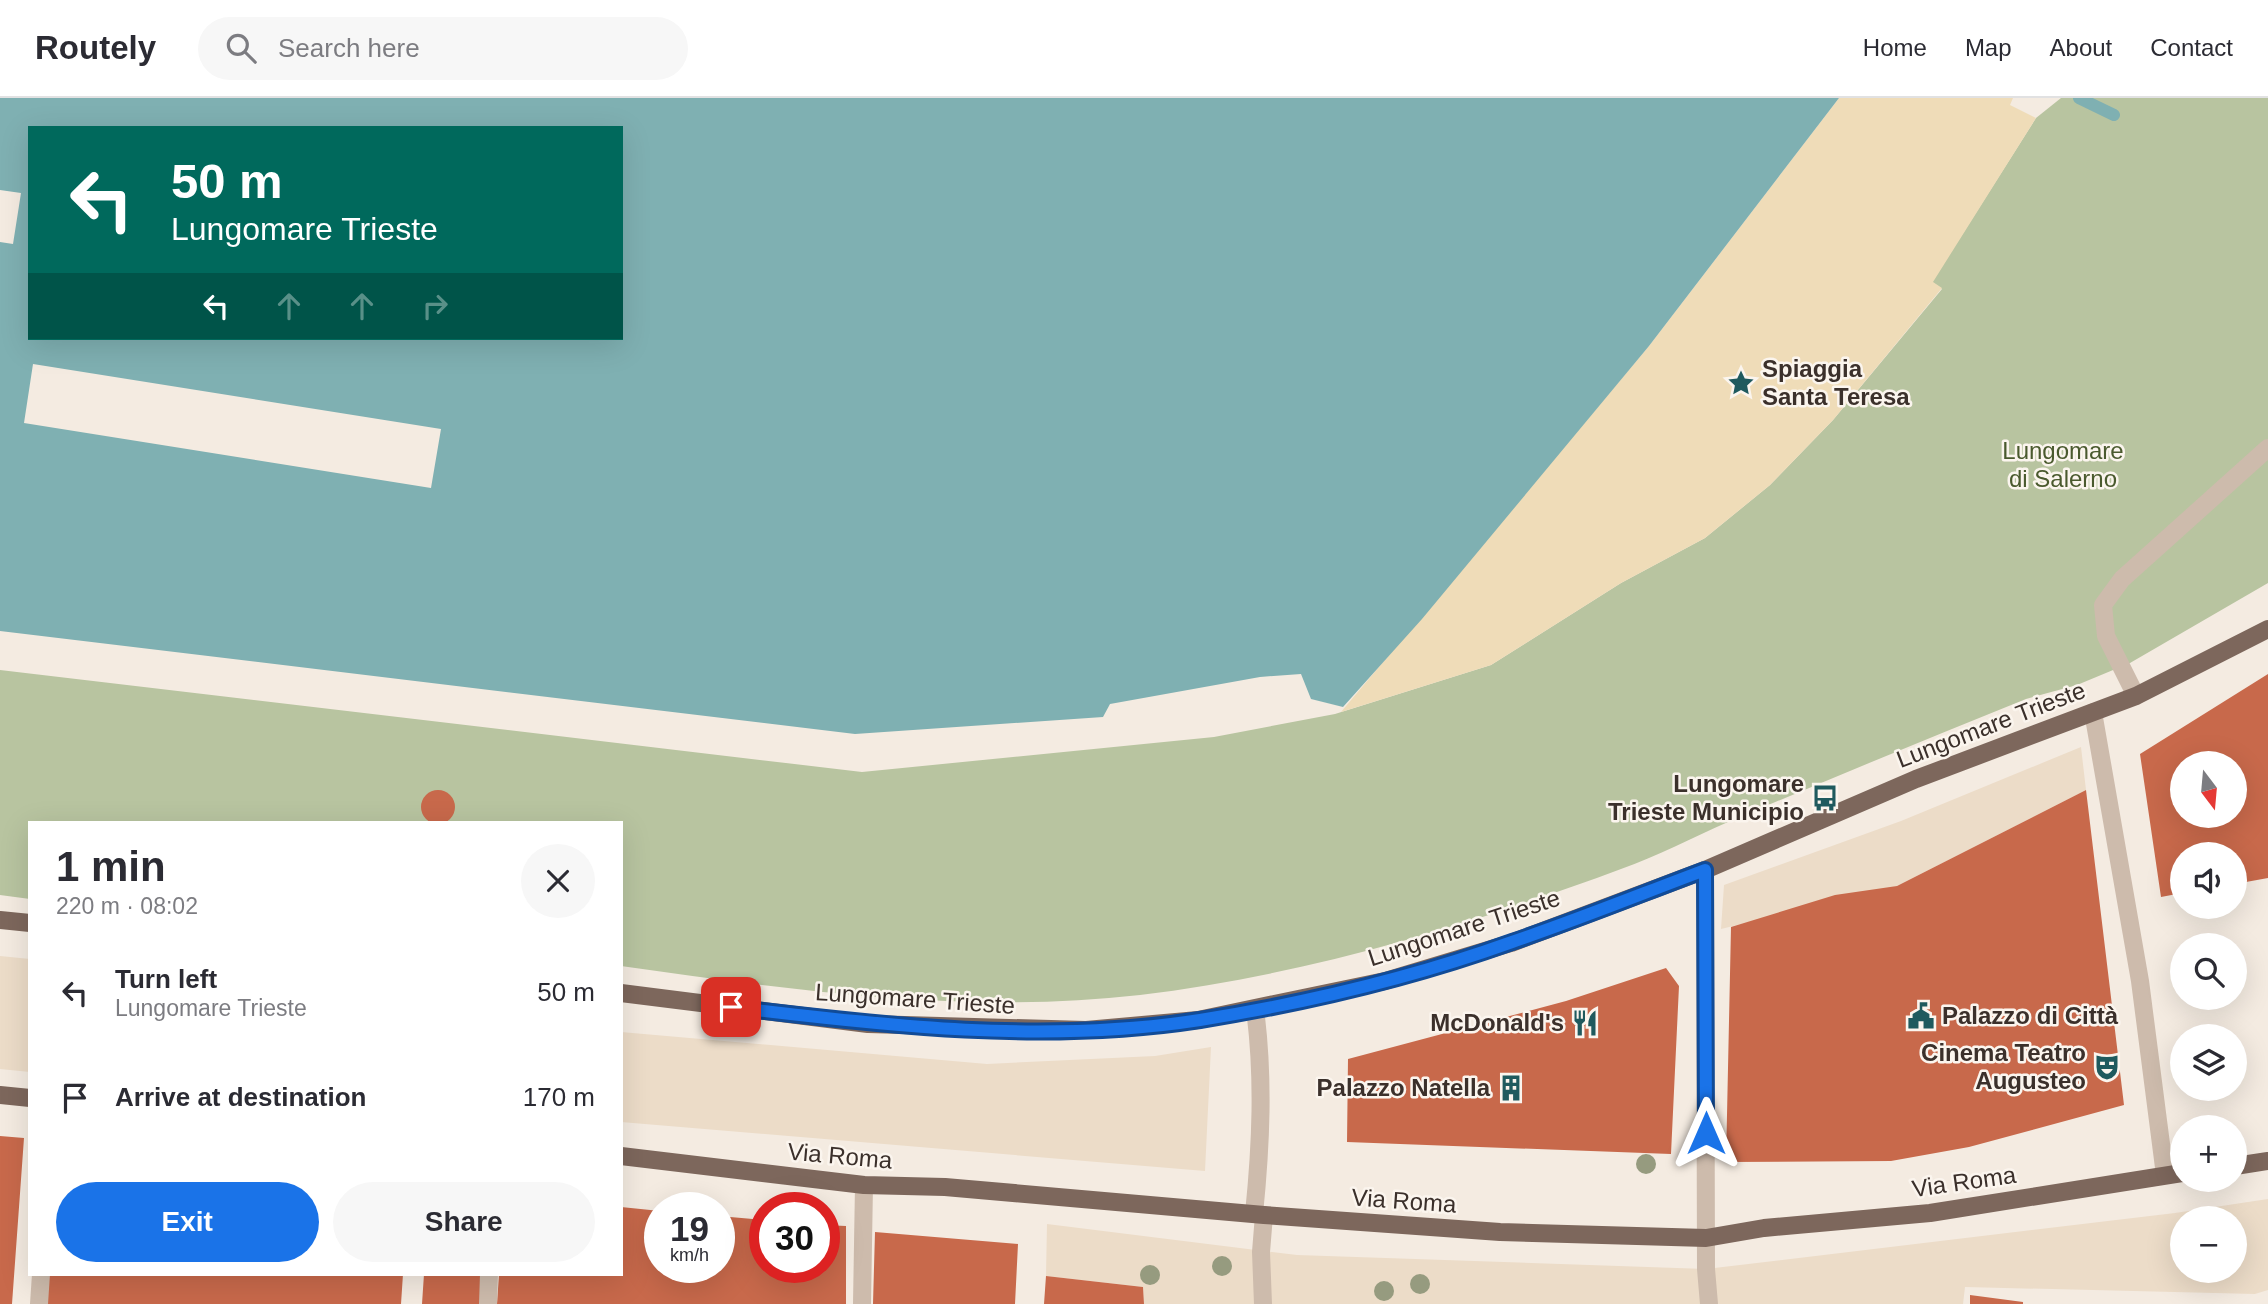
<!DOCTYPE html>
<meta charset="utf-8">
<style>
:root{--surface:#fff;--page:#f7f7f7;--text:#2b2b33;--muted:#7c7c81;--line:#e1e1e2;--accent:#1a73e8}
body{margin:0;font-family:Helvetica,sans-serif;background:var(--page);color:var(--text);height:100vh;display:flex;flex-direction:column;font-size:26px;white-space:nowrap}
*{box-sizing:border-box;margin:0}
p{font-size:23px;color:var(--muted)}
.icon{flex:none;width:38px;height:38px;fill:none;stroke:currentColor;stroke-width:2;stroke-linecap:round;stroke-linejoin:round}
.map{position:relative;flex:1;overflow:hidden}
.side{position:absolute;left:28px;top:723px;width:595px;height:455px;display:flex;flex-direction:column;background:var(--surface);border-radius:0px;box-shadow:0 7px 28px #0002}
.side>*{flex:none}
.guide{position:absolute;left:28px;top:28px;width:595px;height:214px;border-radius:0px;box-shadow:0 7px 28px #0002;background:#00695c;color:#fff;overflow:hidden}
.needle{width:46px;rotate:164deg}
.controls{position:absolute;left:2170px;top:653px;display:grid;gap:14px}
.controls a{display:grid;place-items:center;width:77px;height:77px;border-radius:50%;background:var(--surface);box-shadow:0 7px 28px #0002;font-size:35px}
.speed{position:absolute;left:644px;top:1094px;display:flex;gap:14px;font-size:35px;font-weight:700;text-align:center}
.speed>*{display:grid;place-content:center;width:91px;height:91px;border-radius:50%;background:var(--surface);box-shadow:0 7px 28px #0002;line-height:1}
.speed small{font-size:18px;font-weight:400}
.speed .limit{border:10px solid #d22;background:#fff;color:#111}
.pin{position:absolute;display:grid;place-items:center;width:60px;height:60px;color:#fff;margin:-30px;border-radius:14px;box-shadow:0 4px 10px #0006}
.me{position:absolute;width:77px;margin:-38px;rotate:0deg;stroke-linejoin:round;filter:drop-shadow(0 0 5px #0008)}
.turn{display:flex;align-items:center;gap:24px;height:147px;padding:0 28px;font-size:32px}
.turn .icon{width:91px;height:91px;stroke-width:2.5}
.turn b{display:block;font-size:49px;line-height:60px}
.lanes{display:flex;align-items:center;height:66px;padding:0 28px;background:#0003;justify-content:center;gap:35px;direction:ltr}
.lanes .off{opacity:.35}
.round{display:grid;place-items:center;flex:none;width:74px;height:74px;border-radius:37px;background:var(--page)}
.overview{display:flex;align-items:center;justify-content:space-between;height:119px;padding:0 28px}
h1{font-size:42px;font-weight:700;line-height:52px}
.primary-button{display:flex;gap:14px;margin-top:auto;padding:14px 28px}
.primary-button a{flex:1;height:80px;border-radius:42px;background:var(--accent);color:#fff;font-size:28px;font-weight:700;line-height:80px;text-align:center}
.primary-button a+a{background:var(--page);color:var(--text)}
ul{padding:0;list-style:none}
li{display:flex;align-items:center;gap:21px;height:105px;padding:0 28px}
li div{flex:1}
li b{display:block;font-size:26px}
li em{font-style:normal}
header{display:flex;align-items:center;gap:42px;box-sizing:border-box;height:98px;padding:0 35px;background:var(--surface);border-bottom:2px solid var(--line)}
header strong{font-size:33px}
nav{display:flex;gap:38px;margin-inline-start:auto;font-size:24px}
.search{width:490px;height:63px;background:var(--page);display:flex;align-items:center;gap:18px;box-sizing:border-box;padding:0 24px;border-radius:38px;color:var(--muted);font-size:26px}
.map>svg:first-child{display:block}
.green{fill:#b8c4a0}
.sand{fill:#efdcb8}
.plaza{fill:#ecdcc8;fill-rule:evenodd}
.water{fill:#7fb0b2;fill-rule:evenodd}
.pier{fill:#f4ebe1}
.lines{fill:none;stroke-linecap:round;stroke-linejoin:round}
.stream{stroke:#7fb0b2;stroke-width:12}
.building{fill:#c8694b;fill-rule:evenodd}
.minor{stroke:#cdbbac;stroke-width:18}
.tertiary{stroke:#cdbbac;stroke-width:18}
.primary{stroke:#7d675c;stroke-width:18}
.tree{fill:#969b7f}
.route-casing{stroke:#114b97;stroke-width:18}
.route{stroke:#1a73e8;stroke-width:12}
.labels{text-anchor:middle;stroke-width:5;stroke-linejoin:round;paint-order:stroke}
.poi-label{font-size:24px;font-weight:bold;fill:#3b302b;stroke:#fbf5ee;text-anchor:end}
.park-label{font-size:24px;fill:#4a5a2e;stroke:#fbf5ee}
.street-label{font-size:24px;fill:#3b302b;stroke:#fbf5ee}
</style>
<header>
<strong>Routely</strong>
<div class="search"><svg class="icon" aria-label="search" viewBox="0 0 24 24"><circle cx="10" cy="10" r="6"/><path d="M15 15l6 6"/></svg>Search here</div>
<nav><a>Home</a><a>Map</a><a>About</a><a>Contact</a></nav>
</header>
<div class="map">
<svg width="2268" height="1206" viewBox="0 0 2268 1206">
<rect width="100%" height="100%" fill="#f4ebe1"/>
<!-- green -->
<path class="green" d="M2061,0H2268V485L2130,565L2077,587L2026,601C1927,641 1827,682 1728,724C1692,740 1657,758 1621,771C1465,829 1305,877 1140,897C966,917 793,892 621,868V724H30V801L0,797V572L862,674L1214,639L1335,616L1491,567L1621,485L1705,440L1770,387L1833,322L1942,191L1932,184L2036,20Z"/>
<!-- sand -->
<path class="sand" d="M1839,0H2013L2010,7L2036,20L1933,184L1942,190L1833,322L1770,387L1705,440L1621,485L1491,567L1341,614L1649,248Z"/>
<!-- plaza -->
<path class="plaza" d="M2081,649L2086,692L1897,788L1721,831L1724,787L1901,723Z
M0,858L30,861V974L0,971Z
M621,934L987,966L1155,958L1211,949L1205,1073L621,1024Z
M2268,1101V1192L2255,1196L1965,1189L1963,1206H1144L1143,1189L1046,1178L1047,1126L1297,1157L1706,1171L2175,1115ZM2182,1120H2235V1172H2182Z"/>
<!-- water -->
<path class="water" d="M0,0H1839L1649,248L1422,521L1343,609L1311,601L1301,576L1260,579L1110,606L1103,619L855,636L0,533ZM30,30H621V240H30Z"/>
<!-- pier -->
<path class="pier" d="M0,92L21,95L13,146L0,144Z
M33,266L441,331L431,390L24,325Z"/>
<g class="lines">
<!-- stream -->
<path class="stream" d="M2079,0L2114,17"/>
</g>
<!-- building -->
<path class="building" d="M2268,576V780L2235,786V756H2182V795L2161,799L2140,656ZM2182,665H2235V718H2182Z
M2086,692L2124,1007L1969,1049L1891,1063L1726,1064L1731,829L1835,797L1897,788Z
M421 709a17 17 0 1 1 34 0a17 17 0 1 1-34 0Z
M1666,870L1679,888L1671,1056L1347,1044L1348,961L1566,903Z
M0,1038L24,1040L12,1206H0Z
M621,1109L660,1113V1169H719V1118L765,1122V1169H824V1127L846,1128V1206H497L499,1176H621Z
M875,1134L1018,1146L1015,1206H873Z
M49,1176H403L401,1206H46Z
M424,1176H482L480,1206H422Z
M1046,1178L1143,1189L1144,1206H1044Z
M1970,1197L2023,1204V1206H1970Z"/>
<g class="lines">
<!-- minor -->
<path class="minor" d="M2136,598L2106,538L2103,507L2122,481L2268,350
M2093,614L2140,883L2165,1077
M1705,772L1706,1171L1709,1206
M39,1206L41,1176
M488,1206L489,1176
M862,1206L864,1087
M1263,1206L1261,1154L1264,1117"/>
<!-- tertiary -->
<path class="tertiary" d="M1254,1116C1261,1047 1264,980 1255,911"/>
<!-- primary -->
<path class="primary" d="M0,822L30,825
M621,895L868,926L1086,932L1198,922L1385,883L1511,845L1705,772L1916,681L2136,598L2268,531
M0,997L30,1000
M621,1058L864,1087L945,1089L1264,1117L1500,1134L1706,1140L1764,1130L1930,1115L2182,1075
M2235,1068L2268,1063"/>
</g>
<!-- trees -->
<g class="tree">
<circle cx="1646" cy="1066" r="10"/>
<circle cx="1222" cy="1168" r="10"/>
<circle cx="1150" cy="1177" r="10"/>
<circle cx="1420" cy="1186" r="10"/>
<circle cx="1384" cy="1193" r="10"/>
</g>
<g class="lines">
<!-- route casing -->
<g class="route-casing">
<path id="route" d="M731,909C885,928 1045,946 1200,922C1305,905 1412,880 1512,844C1577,822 1641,796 1705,772L1706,1035"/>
</g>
<!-- route -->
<use href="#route" class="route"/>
</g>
<!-- icons -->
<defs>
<g id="sight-bare" transform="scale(2.1)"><path d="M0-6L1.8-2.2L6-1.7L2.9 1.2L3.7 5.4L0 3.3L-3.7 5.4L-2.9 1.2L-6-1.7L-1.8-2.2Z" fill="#1f5a5e" stroke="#fbf5ee" stroke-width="2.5" paint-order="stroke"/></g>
<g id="bus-bare" transform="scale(2.1)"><path d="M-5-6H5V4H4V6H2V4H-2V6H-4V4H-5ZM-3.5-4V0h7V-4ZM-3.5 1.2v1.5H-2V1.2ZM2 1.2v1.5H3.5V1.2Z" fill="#1f5a5e" stroke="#fbf5ee" stroke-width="2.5" paint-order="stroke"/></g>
<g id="civic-bare" transform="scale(2.1)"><path d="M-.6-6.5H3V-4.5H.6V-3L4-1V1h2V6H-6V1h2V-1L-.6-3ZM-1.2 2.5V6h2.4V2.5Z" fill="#1f5a5e" stroke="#fbf5ee" stroke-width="2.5" paint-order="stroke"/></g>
<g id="restaurant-bare" transform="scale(2.1)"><path d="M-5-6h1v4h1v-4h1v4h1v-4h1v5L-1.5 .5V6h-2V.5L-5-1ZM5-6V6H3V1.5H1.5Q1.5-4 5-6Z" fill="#1f5a5e" stroke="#fbf5ee" stroke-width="2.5" paint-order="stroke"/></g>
<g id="theatre-bare" transform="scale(2.1)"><path d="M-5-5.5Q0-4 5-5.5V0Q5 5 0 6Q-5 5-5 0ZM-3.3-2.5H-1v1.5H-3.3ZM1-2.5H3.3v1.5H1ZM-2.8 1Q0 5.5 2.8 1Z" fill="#1f5a5e" stroke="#fbf5ee" stroke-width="2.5" paint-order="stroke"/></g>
<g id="building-bare" transform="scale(2.1)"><path d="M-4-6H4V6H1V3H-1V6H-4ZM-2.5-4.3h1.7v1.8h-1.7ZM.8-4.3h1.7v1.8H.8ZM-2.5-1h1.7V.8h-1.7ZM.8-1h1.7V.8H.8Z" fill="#1f5a5e" stroke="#fbf5ee" stroke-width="2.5" paint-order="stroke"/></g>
</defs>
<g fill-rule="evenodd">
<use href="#sight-bare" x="1741" y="285"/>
<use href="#bus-bare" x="1825" y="700"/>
<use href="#civic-bare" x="1921" y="918"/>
<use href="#restaurant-bare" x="1585" y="925"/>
<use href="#theatre-bare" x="2107" y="969"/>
<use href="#building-bare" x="1511" y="990"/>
</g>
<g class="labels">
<!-- poi labels -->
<g class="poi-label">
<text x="1762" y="279" text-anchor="start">Spiaggia<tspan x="1762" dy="28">Santa Teresa</tspan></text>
<text x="1804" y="694">Lungomare<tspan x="1804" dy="28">Trieste Municipio</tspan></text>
<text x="1942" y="926" text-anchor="start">Palazzo di Città</text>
<text x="1564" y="933">McDonald's</text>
<text x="2086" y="963">Cinema Teatro<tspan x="2086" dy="28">Augusteo</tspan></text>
<text x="1490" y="998">Palazzo Natella</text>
</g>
<!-- park labels -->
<g class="park-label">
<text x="2063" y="361">Lungomare<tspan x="2063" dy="28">di Salerno</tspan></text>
</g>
<!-- street labels -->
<g class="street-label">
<text transform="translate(1991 627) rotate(-21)" y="8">Lungomare Trieste</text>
<text transform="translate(1464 830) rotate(-18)" y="8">Lungomare Trieste</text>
<text transform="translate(915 901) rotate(4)" y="8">Lungomare Trieste</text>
<text transform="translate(840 1058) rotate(5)" y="8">Via Roma</text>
<text transform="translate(1964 1084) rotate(-8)" y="8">Via Roma</text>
<text transform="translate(1404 1103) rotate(4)" y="8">Via Roma</text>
</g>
</g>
</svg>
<div class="controls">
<a><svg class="needle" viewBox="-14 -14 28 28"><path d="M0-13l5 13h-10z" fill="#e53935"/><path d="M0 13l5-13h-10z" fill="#7c7c81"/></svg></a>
<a><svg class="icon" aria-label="sound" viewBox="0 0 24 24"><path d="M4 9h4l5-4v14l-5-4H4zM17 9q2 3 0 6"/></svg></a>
<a><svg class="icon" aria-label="search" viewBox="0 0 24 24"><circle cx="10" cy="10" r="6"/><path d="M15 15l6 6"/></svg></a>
<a><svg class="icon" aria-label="layers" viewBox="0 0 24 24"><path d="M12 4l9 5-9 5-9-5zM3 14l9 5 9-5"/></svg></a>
<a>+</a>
<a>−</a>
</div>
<div class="speed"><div>19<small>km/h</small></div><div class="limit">30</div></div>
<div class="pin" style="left:731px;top:909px;background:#d93025"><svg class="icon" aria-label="arrive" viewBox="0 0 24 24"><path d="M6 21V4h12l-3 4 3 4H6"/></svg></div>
<svg class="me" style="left:1706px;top:1035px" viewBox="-20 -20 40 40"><path d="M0-17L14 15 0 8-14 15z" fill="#1a73e8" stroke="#fff" stroke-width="4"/></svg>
<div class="guide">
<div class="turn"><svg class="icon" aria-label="left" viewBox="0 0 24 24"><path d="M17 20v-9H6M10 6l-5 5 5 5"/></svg><div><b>50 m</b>Lungomare Trieste</div></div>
<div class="lanes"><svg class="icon" aria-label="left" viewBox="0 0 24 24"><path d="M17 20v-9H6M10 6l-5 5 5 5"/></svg><svg class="icon off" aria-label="ahead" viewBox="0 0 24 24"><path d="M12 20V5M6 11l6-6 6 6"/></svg><svg class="icon off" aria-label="ahead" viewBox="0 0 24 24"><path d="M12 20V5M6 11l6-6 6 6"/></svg><svg class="icon off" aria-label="right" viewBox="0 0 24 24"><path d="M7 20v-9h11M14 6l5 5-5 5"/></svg></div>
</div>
<section class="side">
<div class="overview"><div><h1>1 min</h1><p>220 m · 08:02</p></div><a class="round"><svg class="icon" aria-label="close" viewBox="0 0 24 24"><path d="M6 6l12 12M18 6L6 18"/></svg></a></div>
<ul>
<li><svg class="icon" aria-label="left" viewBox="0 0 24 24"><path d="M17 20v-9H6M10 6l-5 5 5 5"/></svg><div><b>Turn left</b><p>Lungomare Trieste</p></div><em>50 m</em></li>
<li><svg class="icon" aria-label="arrive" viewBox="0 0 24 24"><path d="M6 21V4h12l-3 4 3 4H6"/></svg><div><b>Arrive at destination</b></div><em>170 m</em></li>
</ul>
<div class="primary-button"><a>Exit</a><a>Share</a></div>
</section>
</div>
